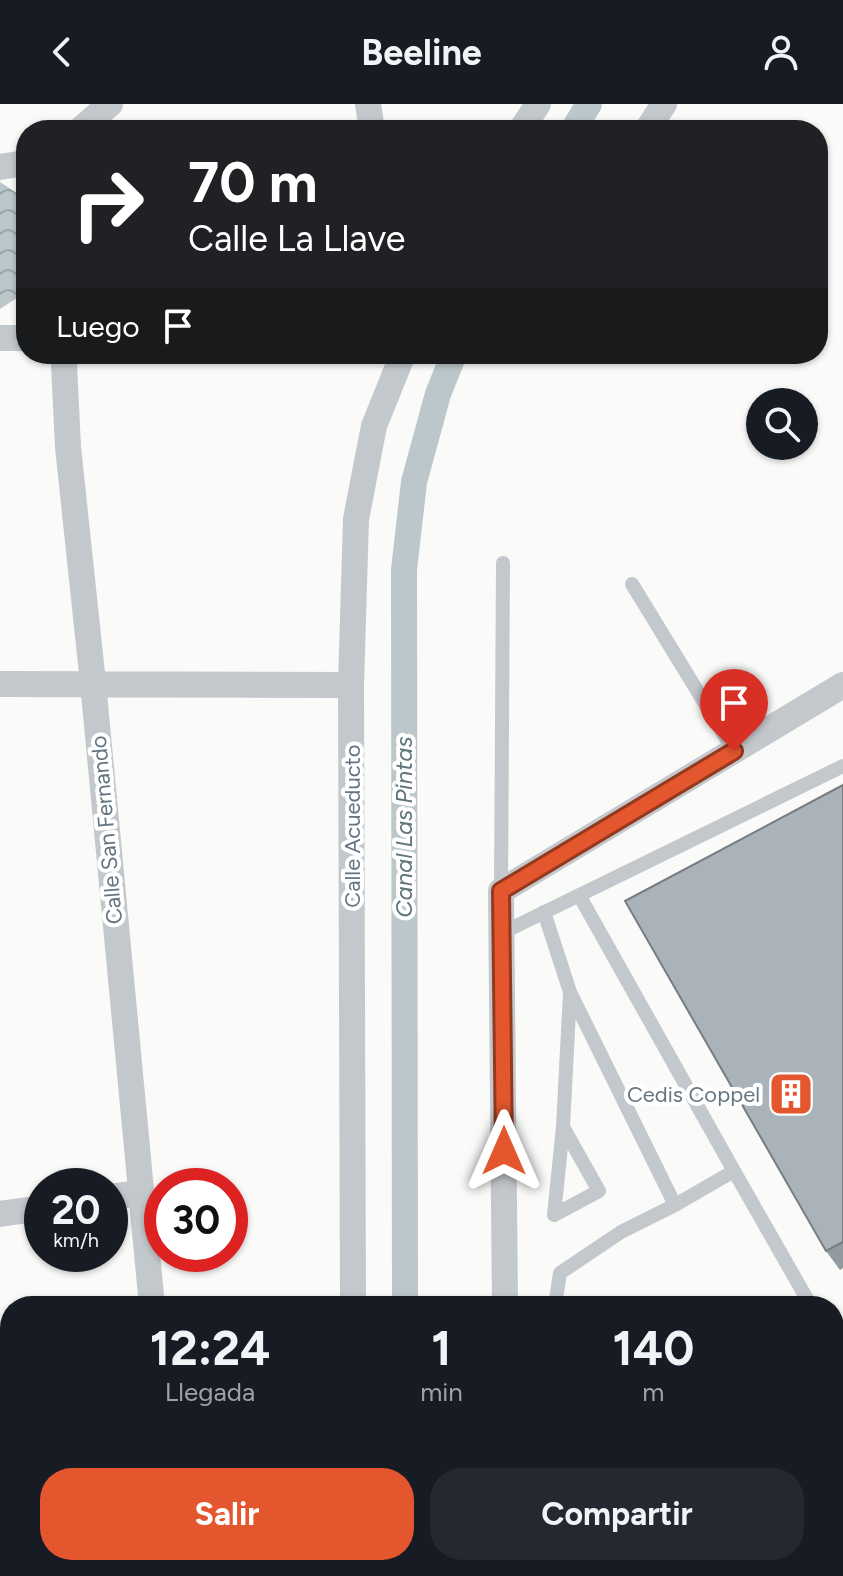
<!DOCTYPE html>
<html lang="es">
<style>
:root{--surface:#171b24;--page:#242831;--text:#f1f3f6;--muted:#9ea1a6;--accent:#e4572e}
body{margin:0;font-family:Figtree,sans-serif;background:var(--page);color:var(--text);height:100vh;display:flex;flex-direction:column;font-size:30px;white-space:nowrap}
*{box-sizing:border-box;margin:0}
p{font-size:26px;color:var(--muted)}
.icon{flex:none;width:44px;height:44px;fill:none;stroke:currentColor;stroke-width:2;stroke-linecap:round;stroke-linejoin:round}
.map{position:relative;flex:1;overflow:hidden}
.details{position:absolute;left:0px;top:1192px;width:844px;height:280px;display:flex;flex-direction:column;background:var(--surface);border-radius:32px 32px 0 0;box-shadow:0 2px 6px #0004}
.details>*{flex:none}
.top-card{position:absolute;left:16px;top:16px;width:812px;height:244px;border-radius:32px;box-shadow:0 2px 6px #0004;background:#202124;color:#fff;overflow:hidden}
.tools{position:absolute;left:746px;top:284px;display:grid;gap:16px}
.tools a{display:grid;place-items:center;width:72px;height:72px;border-radius:50%;background:var(--surface);box-shadow:0 2px 6px #0004;font-size:40px}
.speed{position:absolute;left:24px;top:1064px;display:flex;gap:16px;font-size:40px;font-weight:700;text-align:center}
.speed>*{display:grid;place-content:center;width:104px;height:104px;border-radius:50%;background:var(--surface);box-shadow:0 2px 6px #0004;line-height:1}
.speed small{font-size:20px;font-weight:400}
.speed .limit{border:12px solid #d22;background:#fff;color:#111}
.pin{position:absolute;display:grid;place-items:center;width:68px;height:68px;color:#fff;margin:-82px -34px;border-radius:50% 50% 50% 0;rotate:-45deg;box-shadow:0 0 8px #0007}
.pin .icon{rotate:45deg}
.me{position:absolute;width:88px;margin:-44px;rotate:0deg;stroke-linejoin:round;filter:drop-shadow(0 0 6px #0008)}
.turn{display:flex;align-items:center;gap:28px;height:168px;padding:0 40px;font-size:36px}
.turn .icon{width:104px;height:104px;stroke-width:2.5}
.turn b{display:block;font-size:56px;line-height:68px}
.then{display:flex;align-items:center;height:76px;padding:0 40px;background:#0003;gap:16px;font-size:30px}
.eta{display:flex;justify-content:space-evenly;align-items:center;height:136px;text-align:center}
.eta b{font-size:48px;font-weight:700;line-height:56px}
.action{display:flex;gap:16px;margin-top:auto;padding:16px 40px}
.action a{flex:1;height:92px;border-radius:32px;background:var(--accent);color:#fff;font-size:32px;font-weight:700;line-height:92px;text-align:center}
.action a+a{background:var(--page);color:var(--text)}
header{display:flex;justify-content:space-between;align-items:center;height:104px;padding:0 40px;background:var(--surface);font-size:36px;font-weight:700}
.map>svg:first-child{display:block}
.water{fill:url(#water-waves)}
.lines{fill:none;stroke-linecap:round;stroke-linejoin:round}
.canal{stroke:#bbc7cb;stroke-width:26}
.lane{stroke:#c3c8cc;stroke-width:14}
.street{stroke:#c3c8cc;stroke-width:26}
.wall{fill:#929a9f}
.building{fill:#aab3b9;stroke:#777d82;stroke-width:2}
.route-casing{stroke:#94391e;stroke-width:20}
.route{stroke:#e4572e;stroke-width:14}
.labels{text-anchor:middle;stroke-width:8;stroke-linejoin:round;paint-order:stroke}
.street-label{font-size:22px;fill:#657683;stroke:#fff}
.poi-label{font-size:22px;fill:#657683;stroke:#fff;text-anchor:end}
.water-label{font-size:24px;font-style:italic;fill:#60757c;stroke:#fff}
</style>
<header><svg class="icon" aria-label="back" viewBox="0 0 24 24"><path d="M15 5l-7 7 7 7"/></svg>Beeline<svg class="icon" aria-label="person" viewBox="0 0 24 24"><circle cx="12" cy="8" r="4"/><path d="M4 21q1-7 8-7t8 7"/></svg></header>
<div class="map">
<svg width="843" height="1472" viewBox="0 0 843 1472">
<defs>
<pattern id="water-waves" width="16" height="10" patternUnits="userSpaceOnUse" patternTransform="scale(2)"><rect width="16" height="10" fill="#bbc7cb"/><path d="M0 5q4-4 8 0t8 0" fill="none" stroke="#9ca6aa"/></pattern>
</defs>
<rect width="100%" height="100%" fill="#fafaf8"/>
<!-- water -->
<path class="water" d="M0,78L23,93L26,97V188L0,205Z"/>
<g class="lines">
<!-- canal -->
<path class="canal" d="M573,26L589,0
M405,1202L404,466L414,378L438,290L454,250
M405,1462V1472"/>
<!-- lane -->
<path class="lane" d="M632,480L734,647
M501,787L503,459
M579,791L734,1067
M544,808L570,888L675,1101
M502,829L843,662
M563,1023L599,1087L554,1111L563,1023L570,888
M555,1202L560,1169L621,1128L675,1101L734,1067L811,1202
M834,1242L843,1258
M834,1279L843,1274"/>
<!-- street -->
<path class="street" d="M368,0L372,26
M80,26L110,0
M521,26L538,0
M647,26L664,0
M0,63L26,59
M0,234H26
M67,250L64,260L68,343L93,579L152,1202
M0,580L351,581
M110,1093L140,1089
M0,1110L42,1104
M353,1202L351,581L356,415L374,322L403,250
M505,1202L501,787L843,581
M179,1462L180,1472
M354,1462V1472
M507,1462V1472
M716,1462L723,1472"/>
</g>
<!-- wall -->
<path class="wall" d="M843,681V1164L840,1166L826,1147Z"/>
<!-- building -->
<path class="building" d="M843,681V1138L826,1147L625,797Z"/>
<g class="lines">
<!-- route casing -->
<g class="route-casing">
<path id="route" d="M504,1047L501,787L734,647"/>
</g>
<!-- route -->
<use href="#route" class="route"/>
</g>
<!-- icons -->
<defs>
<g id="building-square" transform="scale(2.3)"><rect x="-9" y="-9" width="18" height="18" rx="4" fill="#e4572e" stroke="#fff"/><path d="M-4-6H4V6H1V3H-1V6H-4ZM-2.5-4.3h1.7v1.8h-1.7ZM.8-4.3h1.7v1.8H.8ZM-2.5-1h1.7V.8h-1.7ZM.8-1h1.7V.8H.8Z" fill="#fff"/></g>
</defs>
<g fill-rule="evenodd">
<use href="#building-square" x="791" y="990"/>
</g>
<g class="labels">
<!-- street labels -->
<g class="street-label">
<text transform="translate(352 722) rotate(-90)" y="8">Calle Acueducto</text>
<text transform="translate(106 726) rotate(-95)" y="8">Calle San Fernando</text>
</g>
<!-- poi labels -->
<g class="poi-label">
<text x="760" y="998">Cedis Coppel</text>
</g>
<!-- water labels -->
<g class="water-label">
<text transform="translate(404 723) rotate(-90)" y="8">Canal Las Pintas</text>
</g>
</g>
</svg>
<div class="tools">
<a><svg class="icon" aria-label="search" viewBox="0 0 24 24"><circle cx="10" cy="10" r="6"/><path d="M15 15l6 6"/></svg></a>
</div>
<div class="speed"><div>20<small>km/h</small></div><div class="limit">30</div></div>
<div class="pin" style="left:734px;top:647px;background:#d93025"><svg class="icon" aria-label="arrive" viewBox="0 0 24 24"><path d="M6 21V4h12l-3 4 3 4H6"/></svg></div>
<svg class="me" style="left:504px;top:1047px" viewBox="-20 -20 40 40"><path d="M0-17L14 15 0 8-14 15z" fill="#e4572e" stroke="#fff" stroke-width="4"/></svg>
<div class="top-card">
<div class="turn"><svg class="icon" aria-label="right" viewBox="0 0 24 24"><path d="M7 20v-9h11M14 6l5 5-5 5"/></svg><div><b>70 m</b>Calle La Llave</div></div>
<div class="then">Luego<svg class="icon" aria-label="arrive" viewBox="0 0 24 24"><path d="M6 21V4h12l-3 4 3 4H6"/></svg></div>
</div>
<section class="details">
<div class="eta">
<div><b>12:24</b><p>Llegada</p></div>
<div><b>1</b><p>min</p></div>
<div><b>140</b><p>m</p></div>
</div>
<div class="action"><a>Salir</a><a>Compartir</a></div>
</section>
</div>
